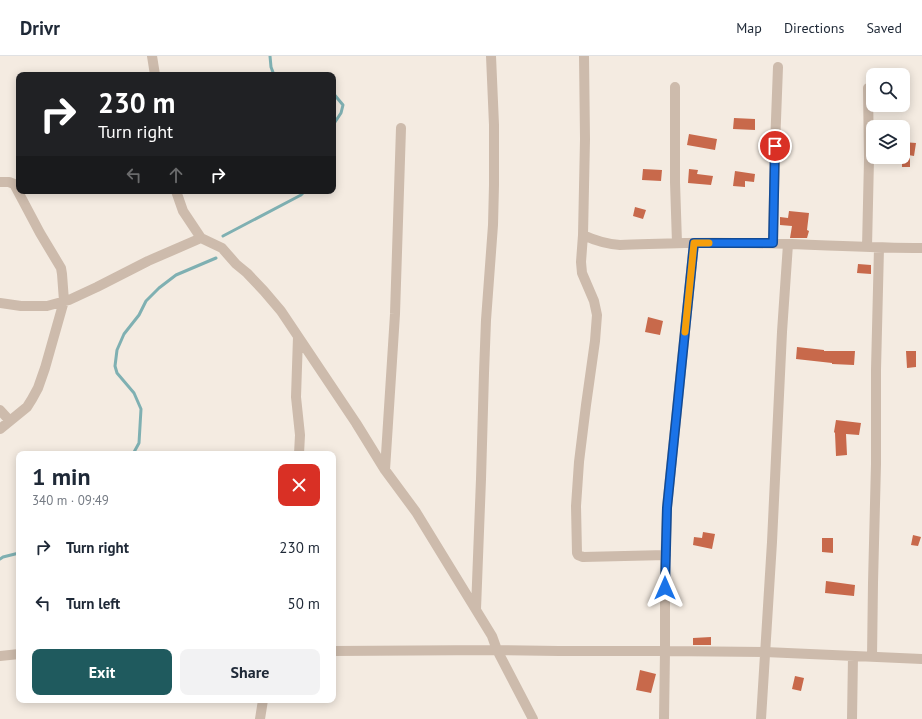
<!DOCTYPE html>
<meta charset="utf-8">
<style>
:root{--surface:#fff;--page:#f2f2f3;--text:#1f2937;--muted:#747a83;--line:#e0e1e3;--accent:#1f5a5e}
body{margin:0;font-family:"PT Sans",sans-serif;background:var(--page);color:var(--text);height:100vh;display:flex;flex-direction:column;font-size:15px;white-space:nowrap}
*{box-sizing:border-box;margin:0}
p{font-size:13px;color:var(--muted)}
.icon{flex:none;width:22px;height:22px;fill:none;stroke:currentColor;stroke-width:2;stroke-linecap:round;stroke-linejoin:round}
.map{position:relative;flex:1;overflow:hidden}
.sheet{position:absolute;left:16px;top:395px;width:320px;height:252px;display:flex;flex-direction:column;background:var(--surface);border-radius:8px;box-shadow:0 2px 10px #0003}
.sheet>*{flex:none}
.hud{position:absolute;left:16px;top:16px;width:320px;height:122px;border-radius:8px;box-shadow:0 2px 10px #0003;background:#202124;color:#fff;overflow:hidden}
.controls{position:absolute;left:866px;top:12px;display:grid;gap:8px}
.controls a{display:grid;place-items:center;width:44px;height:44px;border-radius:8px;background:var(--surface);box-shadow:0 2px 10px #0003;font-size:20px}
.pin{position:absolute;display:grid;place-items:center;width:34px;height:34px;color:#fff;margin:-17px;border:2px solid #fff;border-radius:50%;box-shadow:0 1px 4px #0007}
.me{position:absolute;width:44px;margin:-22px;rotate:0deg;stroke-linejoin:round;filter:drop-shadow(0 0 3px #0008)}
.turn{display:flex;align-items:center;gap:14px;height:84px;padding:0 16px;font-size:18px}
.turn .icon{width:52px;height:52px;stroke-width:2.5}
.turn b{display:block;font-size:28px;line-height:34px}
.lanes{display:flex;align-items:center;height:38px;padding:0 16px;background:#0003;justify-content:center;gap:20px;direction:ltr}
.lanes .off{opacity:.35}
.round{display:grid;place-items:center;flex:none;width:42px;height:42px;border-radius:8px;background:var(--page)}
.head{display:flex;align-items:center;justify-content:space-between;height:68px;padding:0 16px}
h1{font-size:24px;font-weight:700;line-height:30px}
.button{display:flex;gap:8px;margin-top:auto;padding:8px 16px}
.button a{flex:1;height:46px;border-radius:8px;background:var(--accent);color:#fff;font-size:16px;font-weight:700;line-height:46px;text-align:center}
.button a+a{background:var(--page);color:var(--text)}
ul{padding:0;list-style:none}
li{display:flex;align-items:center;gap:12px;height:56px;padding:0 16px}
li div{flex:1}
li b{display:block;font-size:15px}
li em{font-style:normal}
header{display:flex;align-items:center;gap:24px;box-sizing:border-box;height:56px;padding:0 20px;background:var(--surface);border-bottom:1px solid var(--line)}
header strong{font-size:19px}
nav{display:flex;gap:22px;margin-inline-start:auto;font-size:14px}
.map>svg:first-child{display:block}
.lines{fill:none;stroke-linecap:round;stroke-linejoin:round}
.stream{stroke:#7fb0b2;stroke-width:3}
.building{fill:#c8694b}
.minor{stroke:#cdbbac;stroke-width:10}
.route-casing{stroke:#114b97;stroke-width:10}
.route{stroke:#1a73e8;stroke-width:7}
.slow{stroke:#f59e0b;stroke-width:7}
</style>
<header>
<strong>Drivr</strong>
<nav><a>Map</a><a>Directions</a><a>Saved</a></nav>
</header>
<div class="map">
<svg width="922" height="663" viewBox="0 0 922 663">
<rect width="100%" height="100%" fill="#f4ebe1"/>
<g class="lines">
<!-- stream -->
<path class="stream" d="M270,0L271,11L274,19
M333,37L343,49L341,57L333,69
M223,180L301,139L305,135
M133,398L139,387L141,353L134,337L117,317L115,310L117,294L124,278L139,259L146,245L159,232L176,219L216,202
M0,503L3,501L19,497"/>
</g>
<!-- building -->
<path class="building" d="M734,62L755,63V74L733,73Z
M689,78L717,83L715,94L687,89Z
M903,86L916,87L914,100L903,98Z
M902,102H910V111H902Z
M643,113L662,114L661,125L642,124Z
M689,113L698,114L697,118L713,120L711,129L688,127Z
M735,115L755,118L754,126L745,125V131L733,130Z
M635,151L646,154L643,163L633,160Z
M789,155L809,157L807,174L809,175L807,182H790L792,170L780,169V161L788,162Z
M858,208L871,209V218L857,217Z
M648,261L663,265L660,279L645,276Z
M797,291L824,294V295H855L854,309L832,308V307L796,303Z
M906,295H916V311L907,312Z
M836,364L861,367L859,379L846,378L847,399L836,400L835,377L834,376Z
M703,476L715,478L712,493L693,489L694,481L702,482Z
M913,479L921,481L918,490L911,489Z
M822,482H833V497L822,496Z
M826,525L855,529L854,540L825,537Z
M711,581V589H693V582Z
M640,614L656,618L651,637L636,634Z
M795,620L804,622L801,635L792,633Z"/>
<g class="lines">
<!-- minor -->
<path class="minor" d="M152,0L155,19
M584,0L585,83L583,179L581,206L582,217L594,245L597,259L595,285L586,349L579,406L576,450L577,497L578,499L583,501L666,499
M675,31V126L677,187
M0,126H9L14,128L40,177L61,212L62,218L64,245L45,312L38,332L32,343L27,351L0,373
M176,135L183,155L201,182L222,192L236,208L247,217L264,235L281,255L356,367L385,414L416,456L492,580L497,594L533,663
M583,179C596,185 606,188 620,189C658,188 695,186 733,187C796,187 859,192 922,192
M773,187L775,90L778,11
M867,191L869,103L868,32
M0,247L21,250H47L69,244L97,231L148,205L201,182
M298,281L296,341L300,379L299,398
M0,354L10,365
M385,414L395,258L401,72
M476,553L481,423L484,317L486,264L493,169L494,129V69L491,0
M333,595L497,594L559,595H665L765,596L922,603
M0,600L19,598
M872,601L873,527L876,408V314L879,192
M260,663L263,644
M664,663L665,595V516L667,451L694,187
M761,663L772,486L782,276L788,188
M852,663L853,600"/>
</g>
<g class="lines">
<!-- route casing -->
<g class="route-casing">
<path id="route" d="M665,532L667,452L694,187H773L775,90"/>
</g>
<!-- route -->
<use href="#route" class="route"/>
<!-- slow -->
<path class="slow" d="M685,276L694,187H709"/>
</g>
</svg>
<div class="controls">
<a><svg class="icon" aria-label="search" viewBox="0 0 24 24"><circle cx="10" cy="10" r="6"/><path d="M15 15l6 6"/></svg></a>
<a><svg class="icon" aria-label="layers" viewBox="0 0 24 24"><path d="M12 4l9 5-9 5-9-5zM3 14l9 5 9-5"/></svg></a>
</div>
<div class="pin" style="left:775px;top:90px;background:#d93025"><svg class="icon" aria-label="arrive" viewBox="0 0 24 24"><path d="M6 21V4h12l-3 4 3 4H6"/></svg></div>
<svg class="me" style="left:665px;top:532px" viewBox="-20 -20 40 40"><path d="M0-17L14 15 0 8-14 15z" fill="#1a73e8" stroke="#fff" stroke-width="4"/></svg>
<div class="hud">
<div class="turn"><svg class="icon" aria-label="right" viewBox="0 0 24 24"><path d="M7 20v-9h11M14 6l5 5-5 5"/></svg><div><b>230 m</b>Turn right</div></div>
<div class="lanes"><svg class="icon off" aria-label="left" viewBox="0 0 24 24"><path d="M17 20v-9H6M10 6l-5 5 5 5"/></svg><svg class="icon off" aria-label="ahead" viewBox="0 0 24 24"><path d="M12 20V5M6 11l6-6 6 6"/></svg><svg class="icon" aria-label="right" viewBox="0 0 24 24"><path d="M7 20v-9h11M14 6l5 5-5 5"/></svg></div>
</div>
<section class="sheet">
<div class="head"><div><h1>1 min</h1><p>340 m · 09:49</p></div><a class="round" style="background:#d93025;color:#fff"><svg class="icon" aria-label="close" viewBox="0 0 24 24"><path d="M6 6l12 12M18 6L6 18"/></svg></a></div>
<ul>
<li><svg class="icon" aria-label="right" viewBox="0 0 24 24"><path d="M7 20v-9h11M14 6l5 5-5 5"/></svg><div><b>Turn right</b></div><em>230 m</em></li>
<li><svg class="icon" aria-label="left" viewBox="0 0 24 24"><path d="M17 20v-9H6M10 6l-5 5 5 5"/></svg><div><b>Turn left</b></div><em>50 m</em></li>
</ul>
<div class="button"><a>Exit</a><a>Share</a></div>
</section>
</div>
